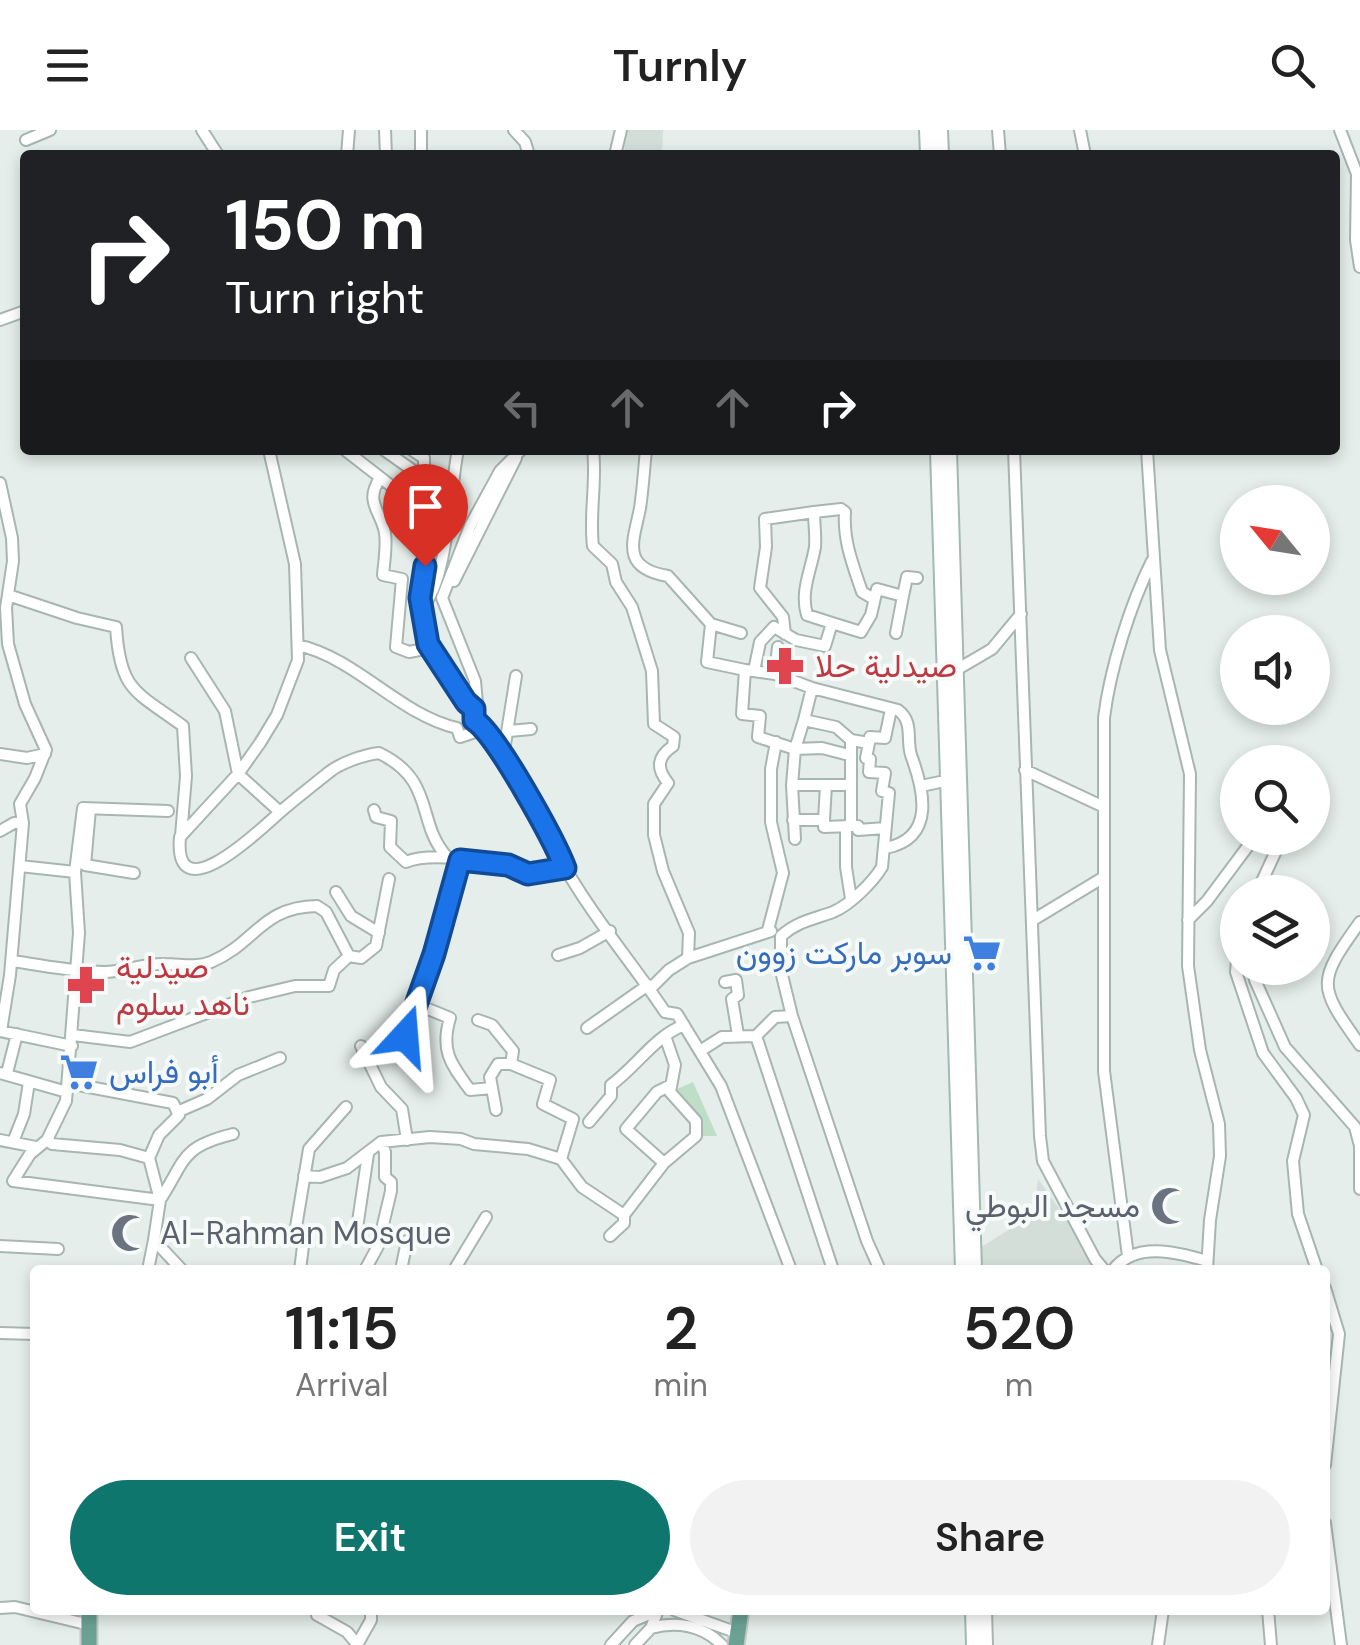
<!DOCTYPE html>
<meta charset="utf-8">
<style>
:root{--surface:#fff;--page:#f2f2f2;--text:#222;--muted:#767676;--accent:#0f766e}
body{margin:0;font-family:"DM Sans",Vazirmatn,sans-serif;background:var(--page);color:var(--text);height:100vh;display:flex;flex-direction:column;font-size:38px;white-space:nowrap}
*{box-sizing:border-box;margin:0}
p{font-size:32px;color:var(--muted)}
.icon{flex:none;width:55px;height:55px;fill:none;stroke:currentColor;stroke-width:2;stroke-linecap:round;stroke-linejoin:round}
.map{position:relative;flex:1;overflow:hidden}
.side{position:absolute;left:30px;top:1135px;width:1300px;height:350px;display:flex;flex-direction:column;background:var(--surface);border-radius:10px;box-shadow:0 5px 15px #0003}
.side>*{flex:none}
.guide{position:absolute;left:20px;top:20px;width:1320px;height:305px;border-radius:10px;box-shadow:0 5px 15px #0003;background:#202124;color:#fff;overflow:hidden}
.needle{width:65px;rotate:300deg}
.controls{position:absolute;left:1220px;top:355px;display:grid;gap:20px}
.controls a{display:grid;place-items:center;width:110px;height:110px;border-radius:50%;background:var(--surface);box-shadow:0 5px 15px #0003;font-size:50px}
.pin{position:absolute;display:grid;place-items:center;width:85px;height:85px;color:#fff;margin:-102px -42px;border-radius:50% 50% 50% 0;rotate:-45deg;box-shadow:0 0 10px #0007}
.pin .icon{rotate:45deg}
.me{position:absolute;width:110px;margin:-55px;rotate:19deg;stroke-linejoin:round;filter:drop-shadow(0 0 8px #0008)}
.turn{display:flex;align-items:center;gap:35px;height:210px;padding:0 40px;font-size:45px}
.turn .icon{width:130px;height:130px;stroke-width:2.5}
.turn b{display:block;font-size:70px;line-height:85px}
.lanes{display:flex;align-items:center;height:95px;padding:0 40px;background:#0003;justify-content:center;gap:50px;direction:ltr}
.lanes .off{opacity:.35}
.eta{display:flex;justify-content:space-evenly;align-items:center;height:170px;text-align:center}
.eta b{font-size:60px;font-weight:600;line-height:70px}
.cta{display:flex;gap:20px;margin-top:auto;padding:20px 40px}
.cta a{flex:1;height:115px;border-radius:60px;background:var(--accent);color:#fff;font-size:40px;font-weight:600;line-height:115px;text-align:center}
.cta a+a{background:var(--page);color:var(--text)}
header{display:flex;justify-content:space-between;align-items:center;height:130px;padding:0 40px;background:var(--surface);font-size:45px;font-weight:600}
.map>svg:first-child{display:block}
.built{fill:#d3ded9}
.green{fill:#bfdec7}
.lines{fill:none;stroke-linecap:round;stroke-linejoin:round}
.street-casing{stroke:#a7b6b1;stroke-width:14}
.secondary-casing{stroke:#a3b9b2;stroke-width:18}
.primary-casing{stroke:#c2c9c7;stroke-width:19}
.street{stroke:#fff;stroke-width:10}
.secondary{stroke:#fff;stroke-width:14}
.primary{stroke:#6ba294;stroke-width:15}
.route-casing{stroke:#114b97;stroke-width:25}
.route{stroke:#1a73e8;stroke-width:18}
.labels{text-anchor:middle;stroke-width:8;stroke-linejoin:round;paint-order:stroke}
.health-label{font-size:32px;fill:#be3a42;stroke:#f6faf8;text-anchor:start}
.shop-label{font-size:32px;fill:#366cbe;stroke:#f6faf8;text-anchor:end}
.worship-label{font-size:32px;fill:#5b616d;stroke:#f6faf8;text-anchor:end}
</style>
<header><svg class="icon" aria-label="menu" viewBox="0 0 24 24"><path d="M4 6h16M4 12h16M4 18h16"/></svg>Turnly<svg class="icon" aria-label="search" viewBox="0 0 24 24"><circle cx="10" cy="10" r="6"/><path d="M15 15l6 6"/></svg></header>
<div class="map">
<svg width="1360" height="1515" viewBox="0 0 1360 1515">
<rect width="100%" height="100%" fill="#e5eeea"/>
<!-- built -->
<path class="built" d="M626,0H663L662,25H624Z
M1038,1049L1068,1091L1095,1140H977L975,1121L1034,1084Z"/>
<!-- green -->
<path class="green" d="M693,952L717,1006H696V991L670,962Z"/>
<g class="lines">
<!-- street casing -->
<g class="street-casing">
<path id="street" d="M202,0L218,25
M385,0L386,25
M514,0L525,12L529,25
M998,0L1000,25
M1080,0L1085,25
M1340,0L1357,44L1356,110L1360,137
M26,10L50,0
M347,25L349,0
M421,25V0
M615,25L621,0
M0,190L25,181
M269,320L295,434L298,530L277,585L260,613L238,644L180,707C173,785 262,698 279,683C295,669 312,656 328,643C340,633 363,625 379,623C437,651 415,693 448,728
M345,320L426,383L429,396L420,468L423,493L433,524L474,579V590C504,609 548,708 567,741C595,790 634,835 665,882L677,884L721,956L791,1140
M384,320L418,344
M412,320L424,328V343L452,350
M593,320C597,352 589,383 593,416L612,434L616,452L632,477L652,541L654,594L674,607L673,616C657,627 656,638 668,653L654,674V705L663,741L689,803L688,828
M646,320C644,339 643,359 640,378C634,410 619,438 668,446L711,494
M1014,320L1040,1006L1043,1031L1095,1129L1104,1140
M1147,320L1160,520L1190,644L1188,836L1200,920L1219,994L1220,1026L1210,1090L1207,1140
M418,344L420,377
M380,348C364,373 381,380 385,403C387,416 384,432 383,445L402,449L396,517L409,522L430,518
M0,353L12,408L13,431L6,478L8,514L25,574L46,620L35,648L20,674L23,693L10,845L1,901
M454,451L516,328
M8,465L77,488L116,497C120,561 135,561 183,596L186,646L181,706
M903,466L907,447L917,448
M421,478C448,455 450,356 458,320
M832,493L807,485C800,461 811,441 815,417C816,406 814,393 814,382L841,379L845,382C843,411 853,435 862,462L874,469
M741,503L711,494L707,532L745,540
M785,504L783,487L760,458L766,417L765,389L814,382
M298,515C358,529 398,584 457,598L460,607L475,602L481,594
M778,517L775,544L745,540L742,584L760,586L758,607L795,619L804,590L836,597L851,610
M191,528L225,581L238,644L280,682
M754,541L760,512L774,497L796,510L825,516L832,493L861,502L871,485L877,459L903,466L896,503
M951,543L992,519L1021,484
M775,544L812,558
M478,584L475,551L442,468L470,396L500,341L521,320
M804,590L812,558L898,580C914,592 906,609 911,625C924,660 936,708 886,718
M509,601L531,599
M869,613L870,607L885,608L891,579
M0,624L27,628L45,624
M503,627L516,546
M1025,640L1104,677
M792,655L795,619L822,618L849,625
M921,656L940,652
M90,679L85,735L134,743
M374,680L376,687L391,691L390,717L406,732C428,722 477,730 502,734C525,738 542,749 565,738
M168,681L83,678L75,742L79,803L66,971L47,1010L30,1024L13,1051L160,1070L154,1110L182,1140
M793,690H824V697L850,696
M824,690L826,655H849
M846,697V737L851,769
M0,701L14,693H23
M795,709L792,655H826
M20,736L75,742
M336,762L351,786L379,803
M1257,762L1282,708
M1033,790L1104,747
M1188,790L1207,771L1254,708
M1360,792C1317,852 1317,855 1360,915
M768,800L783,743L771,692V639L776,612
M1238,819L1236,842L1263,923L1296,968L1304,985L1293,1031L1298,1084L1317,1140
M558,825L580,818L610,801
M349,826L361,828L376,816L389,749
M12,831C42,835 73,842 104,842C125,842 144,833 165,834C181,834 196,838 211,832C256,813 261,777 317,776L326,782L349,826
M1253,838L1255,850L1285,917L1355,997L1360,1016V1059
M725,852L736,850L738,865L732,869L738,905
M650,859L669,840L688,828L771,801
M422,866L423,877L450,888C440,921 451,934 470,960L492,958
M478,890L492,895L513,921L511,934L550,950L543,974L573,989L561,1029
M587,898L648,855
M0,901L72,916
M73,905L130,912L249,867L295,856H329L334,840L349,826
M405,906L434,824L461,730
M756,906L833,1140
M361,916L381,957L402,979L407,1010
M700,921L722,907L756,906L775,887L792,886
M0,943L67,962
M7,943L17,904
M68,953L173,973L179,985L159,1005L149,1028
M496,980L490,947L498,934H511
M177,982L207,969L238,945L280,928
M589,992L611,966V955C637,936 654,907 684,895
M0,1010L36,1017
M47,1010L52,1014L120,1020L149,1028L160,1070
M13,1012L24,984L29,952
M664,1033L626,999L657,962L671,955
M304,1046L320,1047L347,1038L381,1012L430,1007L461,1009L474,1014L528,1019L561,1029L582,1057L624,1085
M160,1070C186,1030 180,1017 233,1004
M356,1105L368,1024
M610,1106L624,1093V1085L664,1033L696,1006V991L670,962L675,935L665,906
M0,1116L58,1119
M1128,1126L1104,941V588C1110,539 1130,475 1152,431
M148,1140L154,1110
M300,1140L303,1116L296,1097L309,1019L346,977
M365,1140L378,1116L391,1061V1052L385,1047V1022L381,1012
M401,1140L407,1111
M454,1140L486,1087
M880,1140L867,1111L792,886L781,841V806C798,791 814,789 833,782C850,775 873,752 882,737L889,663L882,661L885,643L869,642L870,629L866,628L869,613L851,610V696H858V700L885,698
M1113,1140C1135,1111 1177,1122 1207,1131
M1325,1158L1339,1204L1325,1335
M0,1203L35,1204
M1325,1393L1341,1515
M0,1478L15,1477L90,1495
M317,1480V1485L347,1502L357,1514
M674,1480L738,1503
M1268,1480L1271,1515
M651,1498C676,1491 703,1495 722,1515
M357,1515L371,1490V1480
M611,1515L633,1491L659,1480
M635,1515L651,1498L658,1480
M1158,1515L1163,1480"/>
</g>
<!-- secondary casing -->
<g class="secondary-casing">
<path id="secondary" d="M927,0L928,25
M940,0L941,25
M938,320L963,1140
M949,320L974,1140
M973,1480L974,1515
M984,1480L985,1515"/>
</g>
<!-- primary casing -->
<g class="primary-casing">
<path id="primary" d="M89,1480V1515
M736,1515L741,1480"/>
</g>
<!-- street -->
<use href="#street" class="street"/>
<!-- secondary -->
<use href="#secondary" class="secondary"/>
<!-- primary -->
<use href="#primary" class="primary"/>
</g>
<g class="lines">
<!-- route casing -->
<g class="route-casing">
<path id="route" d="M405,906L434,824L460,730L508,735L528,744L565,738C554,710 497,605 474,590V579L466,572L428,514L420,468L425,436"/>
</g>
<!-- route -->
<use href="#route" class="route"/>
</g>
<!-- icons -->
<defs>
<g id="pharmacy-bare" transform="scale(3)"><path d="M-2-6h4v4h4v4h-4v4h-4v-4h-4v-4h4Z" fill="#e0444e" stroke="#f6faf8" stroke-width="2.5" paint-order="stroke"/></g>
<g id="supermarket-bare" transform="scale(3)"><path d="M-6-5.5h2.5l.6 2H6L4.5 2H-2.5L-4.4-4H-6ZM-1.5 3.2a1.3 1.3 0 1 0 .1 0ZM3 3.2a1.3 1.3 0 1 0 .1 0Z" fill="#3f7fe0" stroke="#f6faf8" stroke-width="2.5" paint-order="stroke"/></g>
<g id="mosque-bare" transform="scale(3)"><path d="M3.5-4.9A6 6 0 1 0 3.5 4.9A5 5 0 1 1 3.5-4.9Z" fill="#6b7280" stroke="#f6faf8" stroke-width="2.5" paint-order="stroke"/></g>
</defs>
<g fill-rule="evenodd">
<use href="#pharmacy-bare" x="785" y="536"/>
<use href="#supermarket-bare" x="982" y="823"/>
<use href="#pharmacy-bare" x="86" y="855"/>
<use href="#supermarket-bare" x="79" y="942"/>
<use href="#mosque-bare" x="1170" y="1076"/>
<use href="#mosque-bare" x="130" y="1103"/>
</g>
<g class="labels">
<!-- health labels -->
<g class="health-label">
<text x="815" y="547">صيدلية حلا</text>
<text x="116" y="848">صيدلية<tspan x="116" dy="37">ناهد سلوم</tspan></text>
</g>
<!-- shop labels -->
<g class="shop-label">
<text x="952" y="834">سوبر ماركت زوون</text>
<text x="109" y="953" text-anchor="start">أبو فراس</text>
</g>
<!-- worship labels -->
<g class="worship-label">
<text x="1140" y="1087">مسجد البوطي</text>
<text x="160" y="1114" text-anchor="start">Al-Rahman Mosque</text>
</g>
</g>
</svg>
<div class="controls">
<a><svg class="needle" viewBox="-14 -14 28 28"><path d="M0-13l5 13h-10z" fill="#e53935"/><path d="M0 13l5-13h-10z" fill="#767676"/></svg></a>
<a><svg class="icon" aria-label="sound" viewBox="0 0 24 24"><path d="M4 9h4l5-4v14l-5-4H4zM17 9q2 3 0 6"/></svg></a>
<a><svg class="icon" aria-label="search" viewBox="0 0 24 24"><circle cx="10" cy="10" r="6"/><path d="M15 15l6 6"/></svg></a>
<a><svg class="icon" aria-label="layers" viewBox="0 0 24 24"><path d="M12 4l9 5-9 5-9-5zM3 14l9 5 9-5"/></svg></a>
</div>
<div class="pin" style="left:425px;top:436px;background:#d93025"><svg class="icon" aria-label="arrive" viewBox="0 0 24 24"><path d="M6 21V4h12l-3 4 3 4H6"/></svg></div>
<svg class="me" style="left:405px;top:906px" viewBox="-20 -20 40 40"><path d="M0-17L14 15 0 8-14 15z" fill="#1a73e8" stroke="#fff" stroke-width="4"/></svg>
<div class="guide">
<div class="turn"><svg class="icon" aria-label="right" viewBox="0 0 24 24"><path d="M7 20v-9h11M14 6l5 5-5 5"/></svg><div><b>150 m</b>Turn right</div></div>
<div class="lanes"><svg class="icon off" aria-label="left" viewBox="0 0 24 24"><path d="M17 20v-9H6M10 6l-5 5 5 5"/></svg><svg class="icon off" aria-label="ahead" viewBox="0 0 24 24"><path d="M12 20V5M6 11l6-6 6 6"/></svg><svg class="icon off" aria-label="ahead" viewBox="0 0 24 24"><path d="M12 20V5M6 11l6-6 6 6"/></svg><svg class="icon" aria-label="right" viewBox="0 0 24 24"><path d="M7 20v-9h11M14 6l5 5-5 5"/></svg></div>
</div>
<section class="side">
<div class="eta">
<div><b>11:15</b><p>Arrival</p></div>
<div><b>2</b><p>min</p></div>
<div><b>520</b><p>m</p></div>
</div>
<div class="cta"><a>Exit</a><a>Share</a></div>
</section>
</div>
